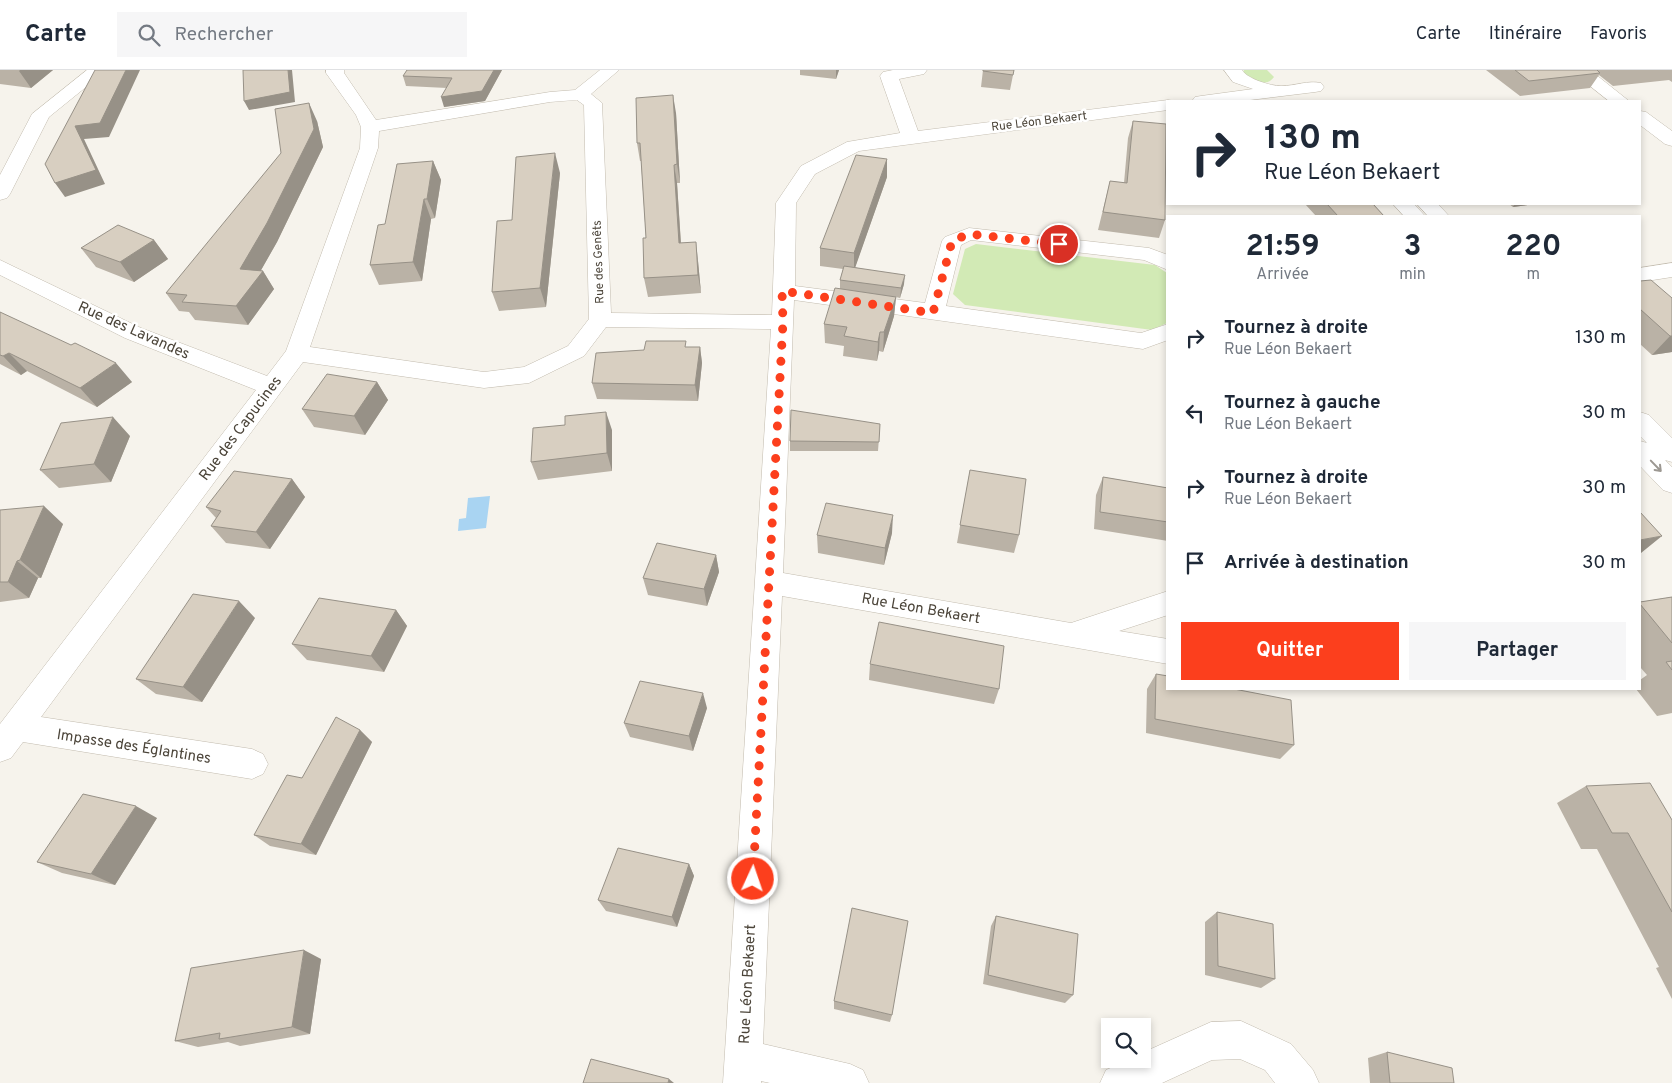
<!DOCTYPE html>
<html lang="fr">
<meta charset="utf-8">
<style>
:root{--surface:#fff;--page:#f6f6f7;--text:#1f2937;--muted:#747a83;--line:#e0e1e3;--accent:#fc3f1d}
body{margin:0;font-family:Overpass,sans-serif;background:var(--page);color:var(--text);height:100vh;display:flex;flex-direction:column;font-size:19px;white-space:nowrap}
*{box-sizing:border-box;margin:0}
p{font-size:16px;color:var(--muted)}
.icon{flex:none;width:28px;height:28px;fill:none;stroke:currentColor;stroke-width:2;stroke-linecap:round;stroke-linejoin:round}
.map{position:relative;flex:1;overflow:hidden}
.panel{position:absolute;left:1166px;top:145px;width:475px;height:475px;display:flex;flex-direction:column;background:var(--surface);border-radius:0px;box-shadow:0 2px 8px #0003}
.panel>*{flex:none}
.guide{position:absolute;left:1166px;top:30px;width:475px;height:105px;border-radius:0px;box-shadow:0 2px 8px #0003;background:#fff;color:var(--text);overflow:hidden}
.tools{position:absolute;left:1101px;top:948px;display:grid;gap:10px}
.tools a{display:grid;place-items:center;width:50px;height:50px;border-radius:0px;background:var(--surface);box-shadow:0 2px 8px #0003;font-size:25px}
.pin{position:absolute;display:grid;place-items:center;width:42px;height:42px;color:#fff;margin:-21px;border:2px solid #fff;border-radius:50%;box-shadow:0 1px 5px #0007}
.me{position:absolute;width:55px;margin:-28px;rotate:3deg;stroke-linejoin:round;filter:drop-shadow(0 0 4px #0008)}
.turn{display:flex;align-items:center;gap:18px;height:105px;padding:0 15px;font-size:22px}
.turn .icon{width:65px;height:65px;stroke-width:2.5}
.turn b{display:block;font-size:35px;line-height:42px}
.eta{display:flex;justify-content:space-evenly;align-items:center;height:85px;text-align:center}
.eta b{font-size:30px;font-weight:700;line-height:35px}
.cta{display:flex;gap:10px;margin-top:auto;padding:10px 15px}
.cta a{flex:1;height:58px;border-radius:0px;background:var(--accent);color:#fff;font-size:20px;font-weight:700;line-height:58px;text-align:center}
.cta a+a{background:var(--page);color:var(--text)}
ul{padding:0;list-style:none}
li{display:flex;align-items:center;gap:15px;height:75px;padding:0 15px}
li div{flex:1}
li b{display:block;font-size:19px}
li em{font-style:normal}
header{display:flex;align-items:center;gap:30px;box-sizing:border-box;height:70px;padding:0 25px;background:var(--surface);border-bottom:1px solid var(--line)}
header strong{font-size:24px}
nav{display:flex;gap:28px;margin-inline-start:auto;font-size:18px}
.search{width:350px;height:45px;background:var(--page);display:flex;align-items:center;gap:12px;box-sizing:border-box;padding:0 18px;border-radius:0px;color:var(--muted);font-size:19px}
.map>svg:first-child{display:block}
.green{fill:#d2eab5}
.water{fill:#a9d4f2}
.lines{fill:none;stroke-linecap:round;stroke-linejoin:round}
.minor-casing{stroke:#c2bbae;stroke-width:1}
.minor{fill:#fff;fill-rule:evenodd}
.wall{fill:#bab2a6}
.shaded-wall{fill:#979187}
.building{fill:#d8cfc1;stroke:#979187}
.oneway{stroke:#9c9892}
.route{stroke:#fc3f1d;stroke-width:9;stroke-dasharray:0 16.2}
.labels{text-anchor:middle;stroke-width:5;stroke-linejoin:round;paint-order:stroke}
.far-street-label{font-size:12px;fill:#4b4439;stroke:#fff}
.street-label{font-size:15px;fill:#4b4439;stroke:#fff}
</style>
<header>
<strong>Carte</strong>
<div class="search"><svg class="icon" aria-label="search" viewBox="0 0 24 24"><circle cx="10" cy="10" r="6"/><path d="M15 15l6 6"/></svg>Rechercher</div>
<nav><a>Carte</a><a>Itinéraire</a><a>Favoris</a></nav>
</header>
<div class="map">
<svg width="1672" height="1013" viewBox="0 0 1672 1013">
<rect width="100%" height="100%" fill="#f6f3ec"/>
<!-- green -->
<path class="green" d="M1244,0H1267L1274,7C1265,19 1251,10 1243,2Z
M976,174L1155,195L1167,203V253L1152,260L965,235L953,224L965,179Z"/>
<!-- water -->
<path class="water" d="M490,426L486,458L458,461L459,449L466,448L468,428Z"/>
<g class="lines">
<!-- minor casing -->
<g class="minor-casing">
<path id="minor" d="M87,0H107L49,47L10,124L7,128L0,130V105L32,44Z
M326,0H344V3L376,50L550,22L575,20L600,0H619L591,24L602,33L611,243L772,245L776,133L801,96L847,72L900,63L880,6L883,2L893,0H927L924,4L899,9L918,61L1168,30L1174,31H1168V40L859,81L815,104L796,133L795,216L925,233L942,171L945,167L969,158L1149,178L1168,185V200L1144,190L971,170L961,175L946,236L1141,263L1168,254V270L1143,279L794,230L783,503L1071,553L1168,521V545L1119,561L1168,569V594L782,526L763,974L850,994L863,1000L869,1013H770L761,1011V1013H723L771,259L606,257L584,286L529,313L484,318L303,292L41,647L252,679L263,684L268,694L263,704L252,709L23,672L11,688L0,692V654L256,320L125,268L0,205V190L141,258L267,306L286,281L360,78L361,57L356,45L326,3ZM577,30L584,35L589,249L568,276L524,297L484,302L310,277L378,78L379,61L550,32Z
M1224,0H1242C1247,9 1271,16 1281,16C1295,16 1308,10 1321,13L1324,17L1321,21L1315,22L1242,31H1192L1195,27L1201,26L1253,19L1233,12Z
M1570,0H1590L1629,31H1609Z
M1640,41L1646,42L1672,61V76L1665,74L1640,55Z
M1393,134H1414L1425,146H1404Z
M1417,134H1438L1449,146H1428Z
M1672,193V207L1640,212V198Z
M1640,342L1649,345L1672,368V392L1665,390L1672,397V423L1663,420L1640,396V371L1647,373L1640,366Z
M1241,951L1291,974L1313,1000L1319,1013H1275L1265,1000L1240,989L1212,990L1162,1013H1100L1106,1000L1130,989H1142V983L1211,952Z"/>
</g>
<!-- minor -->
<use href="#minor" class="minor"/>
</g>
<!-- wall -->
<path class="wall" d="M0,0H53L31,18L0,14Z
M407,0H502L485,31L444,37L447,18L406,16L403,6Z
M800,0H839L836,9L800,5Z
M983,0H1014L1010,20L981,17Z
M1486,0H1672V12L1669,10L1613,16L1599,5L1590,18L1520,26Z
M676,43L680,113H677L681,173L698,191L701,223L648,227L644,208L646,168L641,91H640L637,73Z
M317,51L323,77L277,172L261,200L263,201L274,219L248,255L195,250L189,242L179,241L166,223Z
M1133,51L1165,150L1159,168L1098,160L1110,111L1124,113L1128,68Z
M887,89V107L855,197L904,214L900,228L896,227L894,246L883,282L879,281L877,291L843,286L844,276L825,273L824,254L840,219V210L843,199L820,196V178Z
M433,91L441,110L435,148L431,149L422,211L379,215L370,195L385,154Z
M560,103L546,237L499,241L492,222Z
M1305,134H1373L1384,146H1316Z
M1509,134H1535L1513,137Z
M154,170L168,189L134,212L96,197L81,178Z
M1640,211L1672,228V282L1652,285L1640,274Z
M0,242L132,312L97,337L27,301L21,305L0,294Z
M687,277H700L702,293L698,331L597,329L592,313Z
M377,312L388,330L365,365L314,357L302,339Z
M880,354L878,381H790V371Z
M612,360V401L538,410L531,392Z
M130,366L111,412L59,418L40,400Z
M970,400L1019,465L1014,483L957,473Z
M1103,407L1168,418V471L1094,459L1096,425Z
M292,409L305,427L270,479L226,473L211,456L216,448L206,437Z
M0,440L63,454L41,508H38L29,528L0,532Z
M892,463L884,495L818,483L817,465Z
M716,485L719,502L707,536L648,525L643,508Z
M1672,527V643L1657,646L1636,619H1640V610L1647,605L1640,597V532Z
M396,540L407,556L384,602L307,590L292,574Z
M255,548L202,632L156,624L136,609Z
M870,594L999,619L994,634L869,610Z
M1156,604L1294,675L1280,689L1146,663L1147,619Z
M707,638L693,681L630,667L624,653Z
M360,660L372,672L316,785L270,776L254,765L302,708Z
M1586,716L1672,750V929L1656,898L1659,897L1597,779H1581L1557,733Z
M157,748L115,815L62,803L37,792Z
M689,794L694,806L677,857L606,841L598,830Z
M1217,842L1275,909L1261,918L1205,905V852Z
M996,846L1073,925L1065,933L983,914L991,856Z
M321,889L310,964L240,976L228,972L198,977L175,971Z
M834,931L892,945L890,952L834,939Z
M1387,982L1454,1013H1370L1368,988Z"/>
<!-- shaded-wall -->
<path class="shaded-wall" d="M20,0H53L31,18L19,1Z
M126,0H140L109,67L84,69L105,114L65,127L55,113L75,56Z
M288,0H292L295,32L249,40L244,31Z
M494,0H502L485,31L444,37L441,27Z
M836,0H839L836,9Z
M673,25L676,43L680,113L677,94Z
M309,33L317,51L323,77L277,172L256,209L263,201L274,219L248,255L236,236L240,199Z
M555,83L560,103L546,237L540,218Z
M887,89V107L854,201V183Z
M433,91L441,110L435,148L427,129Z
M674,95L677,113L682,192L679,173Z
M424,129L431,149L422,211L413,192Z
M1515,134H1535L1513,137Z
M154,170L168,189L134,212L120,192Z
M696,172L698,191L701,223L698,205Z
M905,205L904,214L900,228L901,218Z
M896,227L894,246L883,282L884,262Z
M880,262L879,281L877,291L878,272Z
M1670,266H1672V282L1652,285Z
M700,277L702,293L698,331L695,315Z
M9,283L27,301L21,305L3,286Z
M116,293L132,312L97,337L80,318Z
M377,312L388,330L365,365L354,346Z
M606,342L612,360V401L607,383Z
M113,347L130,366L111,412L94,394Z
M292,409L305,427L270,479L256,462Z
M44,436L63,454L41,508L20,490Z
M893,445L892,463L884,495L885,478Z
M1662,466L1641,483L1640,484V470Z
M716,485L719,502L707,536L704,519Z
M17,491L38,508L29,528L8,512Z
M239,531L255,548L202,632L183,617Z
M396,540L407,556L384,602L371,586Z
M703,623L707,638L693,681L689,666Z
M360,660L372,672L316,785L301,774Z
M136,736L157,748L115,815L91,804Z
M689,794L694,806L677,857L672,847Z
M304,880L321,889L310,964L292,957Z
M669,1009L674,1013H668Z"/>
<!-- building -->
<path class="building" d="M95,0H126L100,53L75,56L96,100L55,113L45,94Z
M243,0H288L290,22L244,31Z
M407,0H494L482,21L441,27L452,8L403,6Z
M983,0H1014L1013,5L983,1Z
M1515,0H1597L1600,3L1529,11Z
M673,25L677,94L674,95L679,173L696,172L698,205L644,208L643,168H646L640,73H637L636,28Z
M309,33L314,59L267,153L240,199L263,201L236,236L182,232L187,225L166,223L281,83L275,39Z
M1133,51L1166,54L1165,150L1103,142L1110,111L1127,113Z
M555,83L540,218L492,222L497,151L512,150L516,87Z
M856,85L887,89L854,183L820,178Z
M433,91L427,129H424L413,192L370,195L378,155L385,154L397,94Z
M1327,134H1373L1384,146H1338Z
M118,155L154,170L120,192L81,178Z
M844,196L905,205L901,218L840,210Z
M1651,210L1672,228V266H1670L1640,239V211Z
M835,218L896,227L884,262H880L878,272L844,266L847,257L824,254Z
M0,242L71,275L75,273L116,293L80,318L9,283L3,286L0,285Z
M646,271H686L685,277H700L695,315L592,313L596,283L644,280Z
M327,304L377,312L354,346L302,339Z
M791,340L880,354L879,372L790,371Z
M606,342L607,383L531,392L533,358L565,355V346Z
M113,347L94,394L40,400L61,353Z
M970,400L1026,409L1019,465L960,455Z
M234,401L292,409L256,462L211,456L221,441L206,437Z
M1103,407L1168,418V452L1100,442Z
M826,433L893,445L885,478L817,465Z
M44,436L20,490L17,491L8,512H0V440Z
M1640,442L1662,466L1640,470Z
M657,473L716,485L704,519L643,508Z
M193,524L239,531L183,617L136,609Z
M1672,527V573L1640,534V532Z
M319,528L396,540L371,586L292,574Z
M879,552L1004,576L999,619L870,594Z
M1672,591V600L1666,592Z
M1156,604L1168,606V619H1234L1291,630L1294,675L1155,649Z
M640,611L703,623L689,666L624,653Z
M336,647L360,660L301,774L254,765L287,705L302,708Z
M1650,713L1672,750V842L1628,763H1612L1586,716Z
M83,724L136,736L91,804L37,792Z
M618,778L689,794L672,847L598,830Z
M852,838L908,851L892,945L834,931Z
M1217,842L1273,854L1275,909L1218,896Z
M996,846L1078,864L1073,925L988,905Z
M304,880L292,957L219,969L220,963L175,971L191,898Z
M1387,982L1452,998L1454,1013H1390Z
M591,989L669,1009L668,1013H583Z"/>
<!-- one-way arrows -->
<defs><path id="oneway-shaft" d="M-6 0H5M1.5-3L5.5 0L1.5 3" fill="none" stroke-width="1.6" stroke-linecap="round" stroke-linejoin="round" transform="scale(1.25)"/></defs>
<use class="oneway" href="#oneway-shaft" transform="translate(1656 396) rotate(46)"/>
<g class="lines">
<!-- route -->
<path class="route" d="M753,809L783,252L782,221L933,243L952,171L969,164L1059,174"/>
</g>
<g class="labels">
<!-- far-street labels -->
<g class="far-street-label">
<text transform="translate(1039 51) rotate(-7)" y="4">Rue Léon Bekaert</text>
<text transform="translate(598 192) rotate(-92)" y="4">Rue des Genêts</text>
</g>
<!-- street labels -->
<g class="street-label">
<text transform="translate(134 260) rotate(24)" y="5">Rue des Lavandes</text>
<text transform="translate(240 358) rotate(-53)" y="5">Rue des Capucines</text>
<text transform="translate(921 538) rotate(10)" y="5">Rue Léon Bekaert</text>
<text transform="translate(134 676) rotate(9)" y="5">Impasse des Églantines</text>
<text transform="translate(747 914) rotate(-87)" y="5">Rue Léon Bekaert</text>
</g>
</g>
</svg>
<div class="tools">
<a><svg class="icon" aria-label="search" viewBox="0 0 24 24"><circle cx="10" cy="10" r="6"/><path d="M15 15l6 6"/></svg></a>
</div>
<div class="pin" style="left:1059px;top:174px;background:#d93025"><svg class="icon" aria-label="arrive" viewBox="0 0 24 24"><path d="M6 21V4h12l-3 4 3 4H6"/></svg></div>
<svg class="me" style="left:753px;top:809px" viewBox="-20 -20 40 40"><circle r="17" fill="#fc3f1d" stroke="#fff" stroke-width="3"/><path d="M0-11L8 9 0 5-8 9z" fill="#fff"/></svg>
<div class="guide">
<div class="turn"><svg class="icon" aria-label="right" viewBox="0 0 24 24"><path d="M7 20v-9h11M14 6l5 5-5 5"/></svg><div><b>130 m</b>Rue Léon Bekaert</div></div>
</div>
<section class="panel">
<div class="eta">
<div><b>21:59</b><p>Arrivée</p></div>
<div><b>3</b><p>min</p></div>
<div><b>220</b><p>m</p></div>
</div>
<ul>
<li><svg class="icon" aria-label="right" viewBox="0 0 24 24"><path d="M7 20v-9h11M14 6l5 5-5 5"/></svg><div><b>Tournez à droite</b><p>Rue Léon Bekaert</p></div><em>130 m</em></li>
<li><svg class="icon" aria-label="left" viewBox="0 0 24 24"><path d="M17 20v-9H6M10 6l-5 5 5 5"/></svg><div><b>Tournez à gauche</b><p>Rue Léon Bekaert</p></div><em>30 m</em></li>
<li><svg class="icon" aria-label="right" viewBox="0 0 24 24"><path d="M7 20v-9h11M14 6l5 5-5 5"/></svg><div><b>Tournez à droite</b><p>Rue Léon Bekaert</p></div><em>30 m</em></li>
<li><svg class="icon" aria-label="arrive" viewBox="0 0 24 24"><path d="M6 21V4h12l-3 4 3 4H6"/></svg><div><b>Arrivée à destination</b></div><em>30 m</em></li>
</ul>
<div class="cta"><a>Quitter</a><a>Partager</a></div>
</section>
</div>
